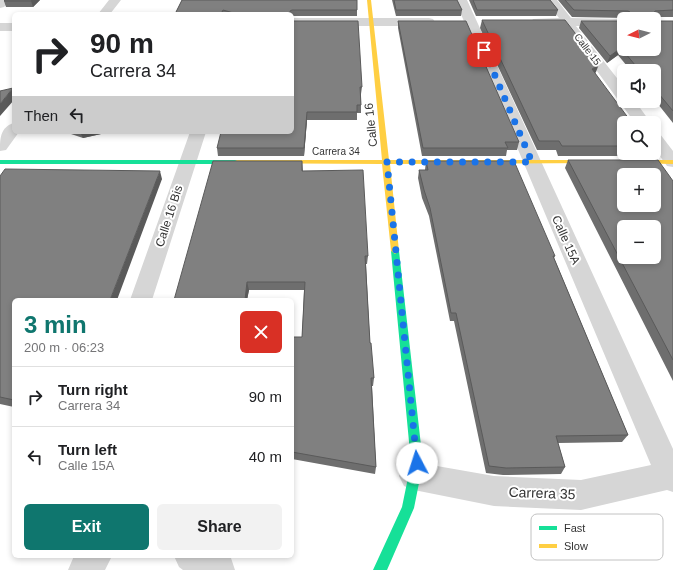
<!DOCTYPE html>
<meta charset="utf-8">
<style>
:root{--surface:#fff;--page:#f2f2f2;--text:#202124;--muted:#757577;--line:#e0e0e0;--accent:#0f766e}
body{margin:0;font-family:Arial,sans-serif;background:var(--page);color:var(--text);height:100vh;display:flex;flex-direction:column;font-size:15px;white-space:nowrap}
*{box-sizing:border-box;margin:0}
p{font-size:13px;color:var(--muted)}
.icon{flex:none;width:22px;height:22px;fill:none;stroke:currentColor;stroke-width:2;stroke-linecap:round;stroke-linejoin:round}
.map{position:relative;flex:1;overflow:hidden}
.details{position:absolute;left:12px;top:298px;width:282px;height:260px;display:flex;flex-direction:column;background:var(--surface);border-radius:6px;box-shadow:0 2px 6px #0003}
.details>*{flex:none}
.guide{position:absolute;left:12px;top:12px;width:282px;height:122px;border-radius:6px;box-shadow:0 2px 6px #0003;background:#fff;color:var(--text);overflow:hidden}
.needle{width:26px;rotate:264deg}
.buttons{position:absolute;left:617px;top:12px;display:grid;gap:8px}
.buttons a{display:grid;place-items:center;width:44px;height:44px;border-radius:6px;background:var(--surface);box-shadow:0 2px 6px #0003;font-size:20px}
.pin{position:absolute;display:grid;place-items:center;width:34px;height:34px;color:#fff;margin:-17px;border-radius:8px;box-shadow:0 2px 6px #0006}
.me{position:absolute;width:44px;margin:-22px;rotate:355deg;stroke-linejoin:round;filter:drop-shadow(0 0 3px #0008)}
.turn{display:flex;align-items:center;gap:14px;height:84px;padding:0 12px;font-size:18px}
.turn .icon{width:52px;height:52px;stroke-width:2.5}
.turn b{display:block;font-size:28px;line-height:34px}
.then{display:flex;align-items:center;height:38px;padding:0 12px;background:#0003;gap:8px;font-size:15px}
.round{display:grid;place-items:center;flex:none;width:42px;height:42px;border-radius:6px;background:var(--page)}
.summary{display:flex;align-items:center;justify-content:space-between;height:68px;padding:0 12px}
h1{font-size:24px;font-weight:600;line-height:30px;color:var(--accent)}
.primary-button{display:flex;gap:8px;margin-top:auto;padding:8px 12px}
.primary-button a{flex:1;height:46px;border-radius:6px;background:var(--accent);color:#fff;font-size:16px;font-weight:600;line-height:46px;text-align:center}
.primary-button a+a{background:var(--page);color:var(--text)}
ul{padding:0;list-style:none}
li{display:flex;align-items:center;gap:12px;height:60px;padding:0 12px;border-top:1px solid var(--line)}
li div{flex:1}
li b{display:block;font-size:15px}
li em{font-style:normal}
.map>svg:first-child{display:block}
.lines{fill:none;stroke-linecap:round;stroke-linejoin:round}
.street{fill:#d6d6d6;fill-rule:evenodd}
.fast{fill:#16e098;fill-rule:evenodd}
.slow{fill:#ffcf43;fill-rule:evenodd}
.wall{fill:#6e6e6e}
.shaded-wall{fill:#5a5a5a}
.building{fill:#808080;stroke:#5a5a5a;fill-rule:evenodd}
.route{stroke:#1a73e8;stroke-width:7;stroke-dasharray:0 12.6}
.labels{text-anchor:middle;stroke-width:4;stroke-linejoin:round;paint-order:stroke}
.far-street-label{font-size:10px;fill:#323232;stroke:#fff}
.street-label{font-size:12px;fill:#323232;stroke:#fff}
.near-street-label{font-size:14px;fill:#323232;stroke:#fff}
.key{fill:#fff;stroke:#c2c2c2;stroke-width:1}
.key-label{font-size:11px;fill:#323232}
</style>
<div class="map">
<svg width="673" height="570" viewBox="0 0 673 570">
<rect width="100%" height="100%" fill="#fff"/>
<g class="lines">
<!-- street -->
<path class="street" d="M0,0H11L4,7L0,8Z
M109,0H121L110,14H98Z
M455,0H467L673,449V492L667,490L581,510L494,506L414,490L404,486L399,476L404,466L414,462L494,476L581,480L651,465Z
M545,0H557L571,18L626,19H624V26H576L624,87V101H635L651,123H635L564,26L533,25L531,22L533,19L559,18Z
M292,18H429L433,19L435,22L433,25L429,26H292Z
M0,23H14V31H0Z
M14,123V132H19L6,150L0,151C0,139 0,127 14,123Z
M190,132H206L152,300H130Z
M654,132L660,134L673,151V167L667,166L654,148Z
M74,556H112L105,570H68Z
M174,556H225L231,558L235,570H183L179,567Z"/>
<!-- fast -->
<path class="fast" d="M0,160H237L241,162L237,164H0Z
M395,248L399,251L423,463L414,508L387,570H373L402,507L411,463L391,251Z"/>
<!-- slow -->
<path class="slow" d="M367,0H371L389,160H598L602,162L600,163L390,164L399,251L395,254L391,251L382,164L235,163L233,162L237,160H382Z
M630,160H673V164L628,163L626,162Z"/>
</g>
<!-- wall -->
<path class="wall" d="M40,0L33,7H6L4,1Z
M182,0L357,10V16H292V14H175Z
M392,0H457L462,10L461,16H396Z
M469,0H550L558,10L556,16H476Z
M558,0H673V17H656L657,21H673V123L654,99V71H631L618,55L607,63L579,28L581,21L624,49L626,18L572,17Z
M482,20L596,72L595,73L624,123V153H646L645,156H558L556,150H537L480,28Z
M292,21L362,87L361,94V113H357V120H307L304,156H218L217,148Z
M398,21L519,142L517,150H507L506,156H422L398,28Z
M65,132H110L83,138Z
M568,160L673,181V381L565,168Z
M302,161L303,171L368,256L367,264H366L370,343L374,378L373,386H372L376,467L375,474L292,459V337H302L304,290H249L247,300H174Z
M426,161L555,256L554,258L628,435L622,442L558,443L565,467L561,474L503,475L486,473L454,321H450L429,216L422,198L418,178L419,170H425Z
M0,176L162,179L14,300V407L0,404Z"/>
<!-- shaded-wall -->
<path class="shaded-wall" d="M32,0H40L33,7L31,1Z
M621,48L618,55L607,63L610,56Z
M599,64L596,72L589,77L592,69Z
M13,88L14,90V100L0,116V104Z
M307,112V120L304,156V148Z
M80,132H110L83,138Z
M160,171L162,179L117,300H110Z
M247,282L249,290L247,300H245Z"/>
<!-- building -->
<path class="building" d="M5,0H32L31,1H4Z
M182,0H357V10H292L290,11V14H237L223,10L221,14H175Z
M394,0H457L462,10H396Z
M473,0H550L558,10H477Z
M565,0H673V10L655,11L654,13L655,14L657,21H673V111L654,88V71H640L621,48L610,56L581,21H624V49H654V19H627L628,14L630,12L628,11L574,10Z
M482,20H565L599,64L592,69L632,123H624V146H562L559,141H539Z
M292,21H358L362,87H360L361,105H357V112H307L304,148H217L221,132H292Z
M398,21H466L519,142H505L508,148H423Z
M13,88L0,104V91Z
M568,160H658L673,181V360ZM624,175H654V205H624ZM624,227H654V257H624Z
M213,161H302V171L363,170L368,256H365L370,343H371L374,378H371L376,467L292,452V337H302L305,282H247L245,300H174Z
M426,161H514L555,256H553L628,435L556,436L565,467L506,468L489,466L456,313H451L430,208L424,190L419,170H428Z
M5,169L160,171L110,300H14V400L0,397V176Z"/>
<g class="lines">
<!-- route -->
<path class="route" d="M417,463L387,162H532L484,50"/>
</g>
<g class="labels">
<!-- far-street labels -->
<g class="far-street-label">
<text transform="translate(588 49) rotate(53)" y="4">Calle 15</text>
<text x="336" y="155">Carrera 34</text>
</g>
<!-- street labels -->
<g class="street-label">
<text transform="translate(371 125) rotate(-96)" y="4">Calle 16</text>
<text transform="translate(169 216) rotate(-72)" y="4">Calle 16 Bis</text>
<text transform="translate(566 240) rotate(66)" y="4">Calle 15A</text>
</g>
<!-- near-street labels -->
<g class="near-street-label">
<text transform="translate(542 493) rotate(2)" y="5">Carrera 35</text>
</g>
</g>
<!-- legend -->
<rect x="531" y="514" width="132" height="46" rx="6" class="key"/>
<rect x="539" y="526" width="18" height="4" fill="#16e098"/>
<rect x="539" y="544" width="18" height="4" fill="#ffcf43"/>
<g class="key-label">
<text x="564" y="532">Fast</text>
<text x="564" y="550">Slow</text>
</g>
</svg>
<div class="buttons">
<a><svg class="needle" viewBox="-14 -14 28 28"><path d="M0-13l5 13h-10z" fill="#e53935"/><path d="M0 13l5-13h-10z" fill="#757577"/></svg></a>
<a><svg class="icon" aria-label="sound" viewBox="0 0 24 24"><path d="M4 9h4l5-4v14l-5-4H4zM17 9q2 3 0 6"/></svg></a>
<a><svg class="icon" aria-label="search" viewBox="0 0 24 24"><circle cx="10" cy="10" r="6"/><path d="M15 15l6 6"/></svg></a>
<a>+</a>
<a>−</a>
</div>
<div class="pin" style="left:484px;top:50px;background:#d93025"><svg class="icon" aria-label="arrive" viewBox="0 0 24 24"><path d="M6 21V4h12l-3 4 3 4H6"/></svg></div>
<svg class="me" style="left:417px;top:463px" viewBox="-20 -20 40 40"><circle r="19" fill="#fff"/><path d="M0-13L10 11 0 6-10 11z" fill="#1a73e8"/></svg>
<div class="guide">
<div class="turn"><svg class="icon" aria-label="right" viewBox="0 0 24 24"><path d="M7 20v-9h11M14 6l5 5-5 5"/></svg><div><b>90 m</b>Carrera 34</div></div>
<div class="then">Then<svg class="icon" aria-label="left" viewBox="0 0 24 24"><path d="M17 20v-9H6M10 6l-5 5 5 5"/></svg></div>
</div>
<section class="details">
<div class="summary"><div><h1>3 min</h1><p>200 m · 06:23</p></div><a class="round" style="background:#d93025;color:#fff"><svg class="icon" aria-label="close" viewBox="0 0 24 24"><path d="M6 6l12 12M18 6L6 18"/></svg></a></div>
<ul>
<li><svg class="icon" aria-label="right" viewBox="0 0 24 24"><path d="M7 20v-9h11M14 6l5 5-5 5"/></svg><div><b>Turn right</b><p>Carrera 34</p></div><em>90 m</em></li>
<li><svg class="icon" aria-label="left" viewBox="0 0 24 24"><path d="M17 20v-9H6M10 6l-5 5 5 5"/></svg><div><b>Turn left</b><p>Calle 15A</p></div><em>40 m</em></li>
</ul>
<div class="primary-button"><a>Exit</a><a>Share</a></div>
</section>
</div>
